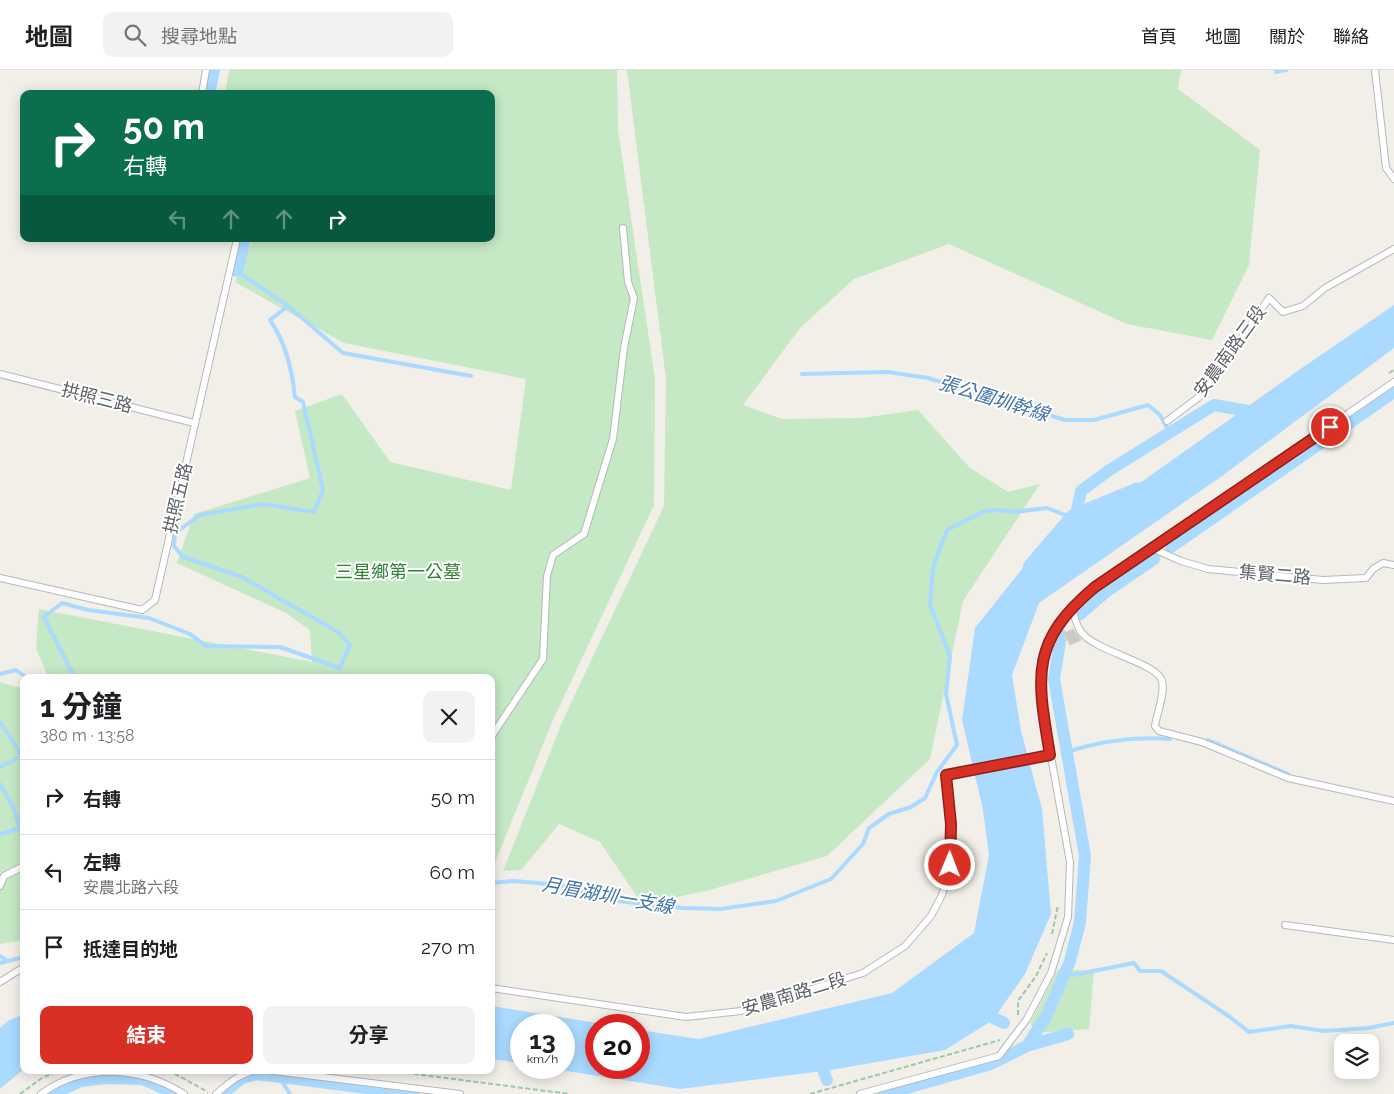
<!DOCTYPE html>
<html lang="zh-TW">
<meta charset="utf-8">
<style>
:root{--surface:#fff;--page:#f2f2f2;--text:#202124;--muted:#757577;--line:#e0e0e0;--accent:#d93025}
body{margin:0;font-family:Raleway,"Noto Sans TC",sans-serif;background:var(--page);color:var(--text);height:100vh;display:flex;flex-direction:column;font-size:19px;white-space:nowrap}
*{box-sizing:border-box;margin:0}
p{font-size:16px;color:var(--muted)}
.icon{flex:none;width:28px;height:28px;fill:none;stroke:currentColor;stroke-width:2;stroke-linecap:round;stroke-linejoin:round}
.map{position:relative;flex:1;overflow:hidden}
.details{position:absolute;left:20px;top:604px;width:475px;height:400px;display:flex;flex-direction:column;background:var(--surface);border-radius:10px;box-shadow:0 2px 12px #0003}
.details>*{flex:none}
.guide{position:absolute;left:20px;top:20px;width:475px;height:152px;border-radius:10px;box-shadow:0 2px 12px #0003;background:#0b6e4f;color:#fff;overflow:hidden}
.buttons{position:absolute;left:1334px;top:964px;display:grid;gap:10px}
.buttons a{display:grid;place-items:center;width:45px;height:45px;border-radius:10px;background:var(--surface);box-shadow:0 2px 12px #0003;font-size:25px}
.speed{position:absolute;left:510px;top:944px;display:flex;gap:10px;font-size:25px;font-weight:700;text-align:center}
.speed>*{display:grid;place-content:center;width:65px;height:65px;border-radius:50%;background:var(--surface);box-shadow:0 2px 12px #0003;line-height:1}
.speed small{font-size:12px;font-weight:400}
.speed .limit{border:8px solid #d22;background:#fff;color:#111}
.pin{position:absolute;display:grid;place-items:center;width:42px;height:42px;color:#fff;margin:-21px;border:2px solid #fff;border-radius:50%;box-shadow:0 1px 5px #0007}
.me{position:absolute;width:55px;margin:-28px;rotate:1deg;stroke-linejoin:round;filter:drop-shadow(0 0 4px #0008)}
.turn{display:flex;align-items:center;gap:18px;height:105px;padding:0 20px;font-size:22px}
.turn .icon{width:65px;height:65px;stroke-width:2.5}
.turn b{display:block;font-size:35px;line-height:42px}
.lanes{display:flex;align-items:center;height:48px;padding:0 20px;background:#0003;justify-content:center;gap:25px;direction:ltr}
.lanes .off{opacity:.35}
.round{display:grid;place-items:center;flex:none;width:52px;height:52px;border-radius:10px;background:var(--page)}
.overview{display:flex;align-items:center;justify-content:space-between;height:85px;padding:0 20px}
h1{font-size:30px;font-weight:700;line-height:38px}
.button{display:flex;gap:10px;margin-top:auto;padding:10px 20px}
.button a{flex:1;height:58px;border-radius:10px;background:var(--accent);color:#fff;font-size:20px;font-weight:700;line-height:58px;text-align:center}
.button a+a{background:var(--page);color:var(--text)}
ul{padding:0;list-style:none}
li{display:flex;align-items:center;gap:15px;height:75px;padding:0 20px;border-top:1px solid var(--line)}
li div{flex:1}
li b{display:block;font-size:19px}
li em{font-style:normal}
header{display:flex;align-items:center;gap:30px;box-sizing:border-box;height:70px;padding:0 25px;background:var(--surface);border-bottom:1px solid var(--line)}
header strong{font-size:24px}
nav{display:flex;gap:28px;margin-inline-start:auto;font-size:18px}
.search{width:350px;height:45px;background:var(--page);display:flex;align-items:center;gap:12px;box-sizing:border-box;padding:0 18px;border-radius:10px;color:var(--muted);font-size:19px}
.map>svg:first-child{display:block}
.green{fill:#c5e8c5}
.water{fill:#aadaff}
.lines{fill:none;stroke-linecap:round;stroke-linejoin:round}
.stream{stroke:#aadaff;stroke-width:4}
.canal{stroke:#aadaff;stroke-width:12}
.river{stroke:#aadaff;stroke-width:21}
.building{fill:#cccac5;stroke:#d6d1c6}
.lane-casing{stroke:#b5b8bc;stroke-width:8}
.path{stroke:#9cc7a9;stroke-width:2;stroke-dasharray:5 2.5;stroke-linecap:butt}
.lane{stroke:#fff;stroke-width:6}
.route-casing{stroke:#8d1f18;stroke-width:12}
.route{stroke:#d93025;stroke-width:9}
.labels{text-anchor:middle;stroke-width:4;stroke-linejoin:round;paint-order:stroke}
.street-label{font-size:18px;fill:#5f6368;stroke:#fff}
.park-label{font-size:18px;fill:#348238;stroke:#fff}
.water-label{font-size:19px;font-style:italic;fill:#4174aa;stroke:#fff}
</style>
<header>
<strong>地圖</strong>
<div class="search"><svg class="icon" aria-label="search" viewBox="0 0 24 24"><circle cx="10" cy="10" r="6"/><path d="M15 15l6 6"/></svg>搜尋地點</div>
<nav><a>首頁</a><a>地圖</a><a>關於</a><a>聯絡</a></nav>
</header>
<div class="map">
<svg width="1394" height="1024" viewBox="0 0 1394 1024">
<rect width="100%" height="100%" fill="#f1efe8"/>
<!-- green -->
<path class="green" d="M229,0H617L618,60L655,309L654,435L553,650L491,802V608L48,607L36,578L39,539L312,592L310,560L286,543L177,493L194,444L310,408L295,341L342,324L390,392L511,420L526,309L344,273L235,212L253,169H491V24H225Z
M627,0H1181L1178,19L1260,80L1249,195L1212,270L1127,254L949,174L854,209L800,258L743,335L782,349L862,348L918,340L970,398L1008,422L1040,414L963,531L930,689L827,786L706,821L642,834L600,772L559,754L521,800L503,801L563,650L664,436L666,309Z
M0,612L24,619V870L0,874Z
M1058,899L1094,901L1089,959L1033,963L1031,952Z"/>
<!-- water -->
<path class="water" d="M1394,235V278L1222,406L1039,533L1012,605L1021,661L1042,739L1051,844L1025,904L993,950L945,980L831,1000L680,1019L548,998H564V955H521V993L491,989V936L610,955H596V998H639V960L699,969L892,923L974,863L989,785L983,740L962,650L975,558L1026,494L1299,300Z
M24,944V999L0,1019V958L8,951Z"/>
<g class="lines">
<!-- stream -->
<path class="stream" d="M1277,0L1276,2L1286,0
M288,236L343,283L471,306
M802,304L888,302L928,308L1065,350H1094L1148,335L1160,345L1170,363
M0,604L16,600L27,608
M75,608L44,547L62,533L88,540L149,548L190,564L206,576L280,577L340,598L350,575L338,562L242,507L183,487L174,476L175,463L200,445L263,434L314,442L323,420L303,332L295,327C292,299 286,273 270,250L288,236L237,201
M0,652L22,686L0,697
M1208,670L1288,704
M1066,682C1101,671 1133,666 1170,669
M0,714L13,737L20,758L0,764
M491,813L514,811L560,815L618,831L682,838L720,839L776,831L831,809L863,774L869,758L889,744L911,737L925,728L937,702L957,675L946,624L950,586L930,535L933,497L947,460L985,441L998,440L1015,442L1047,438L1075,449
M0,886L8,891
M0,893L24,887
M1065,902L1073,905L1134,893L1140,901H1161L1230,947L1249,962L1291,956L1324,961L1368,958L1394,953
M279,1007L290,1024"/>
<!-- canal -->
<path class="canal" d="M209,24L214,0
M237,201L245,169
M1075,449L1081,421L1108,401L1214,335L1259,343
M1171,477L1394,322
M1079,545L1107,521L1154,489
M979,941L1004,953
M1027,976L1068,964
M818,987L827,1010
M52,1024L81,1011L106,1008L143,1009L176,1024
M222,1024L242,1008L257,1004L414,1024
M885,1024L991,994L1027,976L1047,945L1070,891L1080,852L1085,786L1054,609L1061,565"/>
<!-- river -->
<path class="river" d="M1033,498L1075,449L1138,423"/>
</g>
<!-- building -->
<path class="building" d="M1073,559L1081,570L1070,575L1064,563Z"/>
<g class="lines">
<!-- lane casing -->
<g class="lane-casing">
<path id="lane" d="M1375,0L1386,98L1394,109
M202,24L206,0
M0,304L194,353
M1167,351L1203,324L1269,228L1283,242L1303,236L1325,218L1394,179
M1152,478L1181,491L1208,499L1323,510L1366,508L1373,499L1383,493L1394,495
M0,508L142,540L155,530L237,169
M1071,537C1074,544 1076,555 1081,562C1096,582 1158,593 1162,611C1165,624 1157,643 1155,656L1159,661L1202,672L1288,708L1394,731
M491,667L543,589L547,506L553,485L584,464L613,369L624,278L634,228L628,212L623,158
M0,816L4,806L24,796
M1285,855L1394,870
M0,912L24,897
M491,918L686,947L741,941L863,903L905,876L931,846L942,825L950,795L951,754L946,705L1050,685
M266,1000L460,1024
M41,1024C84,993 140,996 184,1024
M216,1024C229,1013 240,1003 257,1000
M860,1024L999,986L1027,949L1051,903L1068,847L1070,792L1043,642L1041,604L1045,578L1057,555L1070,538L1095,517L1394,312"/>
</g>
<!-- path -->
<path class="path" d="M1389,303L1394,300
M1052,864L1058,835
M1018,945V931L1036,906L1047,883
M168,1000L208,1022
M384,1000L570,1024
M20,1024L42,1008L60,1000
M810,1024L1000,970"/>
<!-- lane -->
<use href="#lane" class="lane"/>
</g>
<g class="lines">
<!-- route casing -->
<g class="route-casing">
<path id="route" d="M950,795L951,754L946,705L1050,685C1037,607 1029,572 1095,517L1330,357"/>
</g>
<!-- route -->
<use href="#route" class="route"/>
</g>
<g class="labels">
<!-- street labels -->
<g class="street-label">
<text transform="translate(1230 281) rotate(-54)" y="6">安農南路三段</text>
<text transform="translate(97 328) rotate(14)" y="6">拱照三路</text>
<text transform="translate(178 428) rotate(-77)" y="6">拱照五路</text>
<text transform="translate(1275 505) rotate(5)" y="6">集賢二路</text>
<text transform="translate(794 924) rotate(-17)" y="6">安農南路二段</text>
</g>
<!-- park labels -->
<g class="park-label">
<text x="398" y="508">三星鄉第一公墓</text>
</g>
<!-- water labels -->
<g class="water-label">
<text transform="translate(994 328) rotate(17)" y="7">張公圍圳幹線</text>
<text transform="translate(608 825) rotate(10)" y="7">月眉湖圳一支線</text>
</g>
</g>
</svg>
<div class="buttons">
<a><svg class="icon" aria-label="layers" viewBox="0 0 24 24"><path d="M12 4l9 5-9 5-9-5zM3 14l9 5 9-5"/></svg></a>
</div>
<div class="speed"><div>13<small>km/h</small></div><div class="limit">20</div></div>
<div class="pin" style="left:1330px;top:357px;background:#d93025"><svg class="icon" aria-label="arrive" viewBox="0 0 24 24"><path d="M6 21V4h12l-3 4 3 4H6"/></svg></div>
<svg class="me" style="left:950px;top:795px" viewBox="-20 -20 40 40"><circle r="17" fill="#d93025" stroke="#fff" stroke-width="3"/><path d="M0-11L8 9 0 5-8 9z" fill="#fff"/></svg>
<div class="guide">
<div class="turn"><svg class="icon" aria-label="right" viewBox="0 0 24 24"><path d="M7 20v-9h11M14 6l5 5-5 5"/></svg><div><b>50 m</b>右轉</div></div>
<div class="lanes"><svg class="icon off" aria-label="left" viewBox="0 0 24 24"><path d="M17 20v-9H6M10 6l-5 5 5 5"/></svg><svg class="icon off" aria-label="ahead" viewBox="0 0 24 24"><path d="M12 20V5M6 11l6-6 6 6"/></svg><svg class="icon off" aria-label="ahead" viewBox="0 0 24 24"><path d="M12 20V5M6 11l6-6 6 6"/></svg><svg class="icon" aria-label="right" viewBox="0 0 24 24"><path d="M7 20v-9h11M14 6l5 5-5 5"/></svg></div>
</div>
<section class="details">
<div class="overview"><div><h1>1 分鐘</h1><p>380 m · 13:58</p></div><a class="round"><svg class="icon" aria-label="close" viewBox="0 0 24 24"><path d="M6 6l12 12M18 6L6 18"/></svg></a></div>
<ul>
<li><svg class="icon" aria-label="right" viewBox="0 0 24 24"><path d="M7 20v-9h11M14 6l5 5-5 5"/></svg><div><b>右轉</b></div><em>50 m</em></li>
<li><svg class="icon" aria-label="left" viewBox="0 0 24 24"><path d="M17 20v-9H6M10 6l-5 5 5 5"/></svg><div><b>左轉</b><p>安農北路六段</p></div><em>60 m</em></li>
<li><svg class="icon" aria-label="arrive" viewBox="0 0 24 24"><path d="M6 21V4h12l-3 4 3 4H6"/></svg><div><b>抵達目的地</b></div><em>270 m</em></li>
</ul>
<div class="button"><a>結束</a><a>分享</a></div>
</section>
</div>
